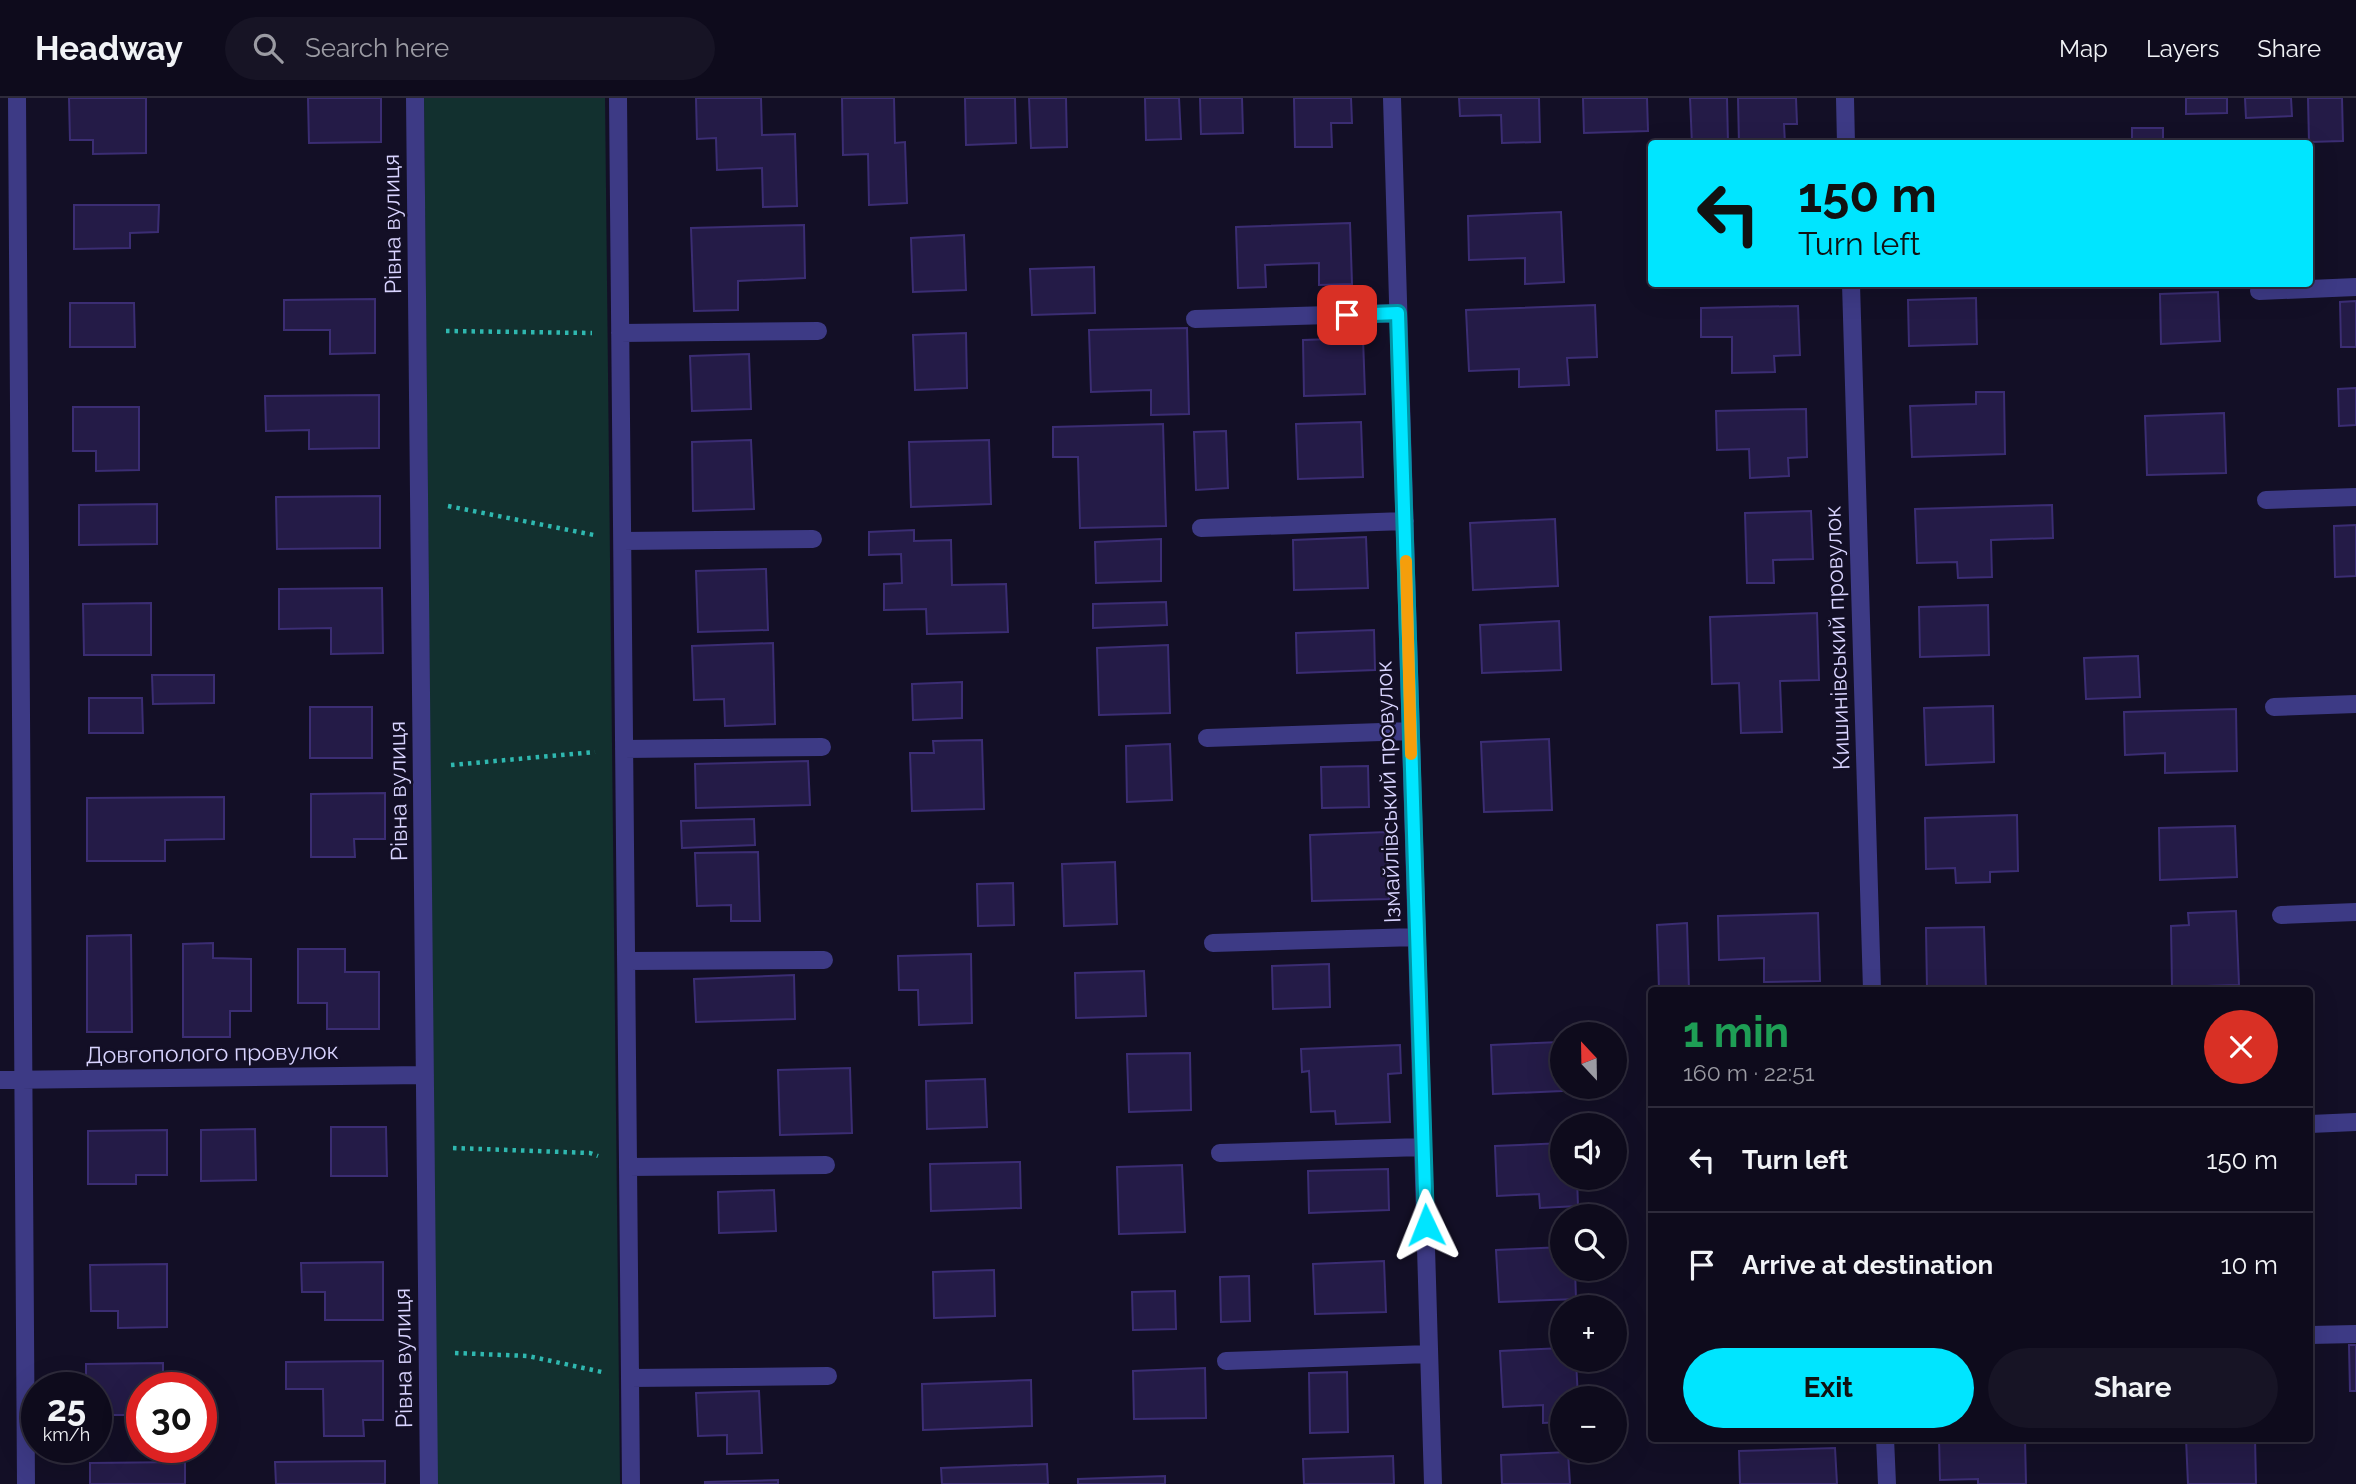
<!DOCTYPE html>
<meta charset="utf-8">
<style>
:root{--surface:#0e0b1c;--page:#171425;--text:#f1f3f6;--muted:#9b9ba3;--line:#2e2b3b;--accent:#00e5ff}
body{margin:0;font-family:Raleway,sans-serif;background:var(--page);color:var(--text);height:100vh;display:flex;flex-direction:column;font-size:26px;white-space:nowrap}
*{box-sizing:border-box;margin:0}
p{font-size:23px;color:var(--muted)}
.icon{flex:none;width:38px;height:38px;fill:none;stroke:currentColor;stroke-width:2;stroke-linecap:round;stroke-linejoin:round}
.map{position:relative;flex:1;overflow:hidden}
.side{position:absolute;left:1648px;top:889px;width:665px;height:455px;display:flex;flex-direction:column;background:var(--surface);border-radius:7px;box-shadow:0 7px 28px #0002,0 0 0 2px var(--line)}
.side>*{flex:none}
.guide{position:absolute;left:1648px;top:42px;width:665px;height:147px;border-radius:7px;box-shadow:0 7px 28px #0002,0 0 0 2px var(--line);background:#00e5ff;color:#111;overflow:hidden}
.needle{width:46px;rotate:338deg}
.buttons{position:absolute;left:1550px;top:924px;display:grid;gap:14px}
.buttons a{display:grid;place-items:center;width:77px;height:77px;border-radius:50%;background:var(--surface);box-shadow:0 7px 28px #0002,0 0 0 2px var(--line);font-size:35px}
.speed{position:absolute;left:21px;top:1274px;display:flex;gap:14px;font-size:35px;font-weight:700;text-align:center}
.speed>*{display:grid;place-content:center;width:91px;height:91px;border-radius:50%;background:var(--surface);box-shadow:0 7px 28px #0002,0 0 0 2px var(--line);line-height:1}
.speed small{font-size:18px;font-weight:400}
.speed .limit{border:10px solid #d22;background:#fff;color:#111}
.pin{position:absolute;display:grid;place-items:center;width:60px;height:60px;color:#fff;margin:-30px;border-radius:14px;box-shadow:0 4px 10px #0006}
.me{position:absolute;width:77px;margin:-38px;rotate:358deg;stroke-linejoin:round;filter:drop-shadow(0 0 5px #0008)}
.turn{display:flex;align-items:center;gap:24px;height:147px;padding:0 35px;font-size:32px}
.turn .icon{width:91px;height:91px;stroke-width:2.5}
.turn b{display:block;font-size:49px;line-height:60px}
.round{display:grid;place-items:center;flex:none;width:74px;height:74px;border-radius:37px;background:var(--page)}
.head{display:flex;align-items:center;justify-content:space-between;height:119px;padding:0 35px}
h1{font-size:42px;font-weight:700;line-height:52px;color:#1e9e55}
.button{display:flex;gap:14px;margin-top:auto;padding:14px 35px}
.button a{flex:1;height:80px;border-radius:42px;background:var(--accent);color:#111;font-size:28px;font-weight:700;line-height:80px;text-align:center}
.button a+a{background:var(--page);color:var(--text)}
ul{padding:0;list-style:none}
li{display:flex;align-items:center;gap:21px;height:105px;padding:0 35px;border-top:2px solid var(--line)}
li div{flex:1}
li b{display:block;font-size:26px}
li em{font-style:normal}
header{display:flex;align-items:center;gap:42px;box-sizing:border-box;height:98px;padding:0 35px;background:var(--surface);border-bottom:2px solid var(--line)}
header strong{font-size:33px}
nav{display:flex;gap:38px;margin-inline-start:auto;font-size:24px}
.search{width:490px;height:63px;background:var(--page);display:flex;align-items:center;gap:18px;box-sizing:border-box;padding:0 24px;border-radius:38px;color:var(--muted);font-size:26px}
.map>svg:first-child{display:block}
.green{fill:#12302f}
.building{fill:#241b47;stroke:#3b2d73;stroke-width:2}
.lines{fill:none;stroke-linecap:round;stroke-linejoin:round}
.path{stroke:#2fb8b0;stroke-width:4.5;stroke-dasharray:3.5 5;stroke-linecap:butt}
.minor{stroke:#3d3a85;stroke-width:18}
.route-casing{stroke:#0095a6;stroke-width:18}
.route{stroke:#00e5ff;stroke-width:12}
.slow{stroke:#f59e0b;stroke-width:12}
.labels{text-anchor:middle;stroke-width:5;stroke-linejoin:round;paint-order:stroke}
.street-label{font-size:23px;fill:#d9d4ff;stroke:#130f26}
</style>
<header>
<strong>Headway</strong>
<div class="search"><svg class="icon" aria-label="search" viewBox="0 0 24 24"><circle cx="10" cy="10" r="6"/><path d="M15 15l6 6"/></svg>Search here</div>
<nav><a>Map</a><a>Layers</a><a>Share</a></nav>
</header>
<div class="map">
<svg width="2356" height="1386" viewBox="0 0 2356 1386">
<rect width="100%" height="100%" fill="#130f26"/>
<!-- green -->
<path class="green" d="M424,0H605L620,1386H437Z"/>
<!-- building -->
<path class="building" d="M69,0H146V55L93,56V42H70Z
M308,0H381V44L309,45Z
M696,0H761L762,37L795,36L797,108L763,109L762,70L717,72L716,40L697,41Z
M842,0H894L895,45L905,44L907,105L869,107L868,56L843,57Z
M965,0H1015L1016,45L966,47Z
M1029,0H1066L1067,49L1031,50Z
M1145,0H1179L1181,41L1146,42Z
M1200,0H1242L1243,35L1201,36Z
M1294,0H1351L1352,25H1331L1332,49H1295Z
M1459,0H1539L1540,44L1502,45L1501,17L1460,18Z
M1583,0H1647L1648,33L1584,35Z
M1690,0H1727L1728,45L1692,46Z
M1738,0H1796L1797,26H1784L1785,46H1739Z
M2186,0H2227V15L2186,16Z
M2245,0H2291L2292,18L2246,20Z
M2308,0H2342L2343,43L2309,44Z
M2132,30H2163V46H2132Z
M74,107H159L158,134L130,135V150L74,151Z
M1561,114L1564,184L1525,186V160L1469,162L1468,118Z
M1350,125L1352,186L1319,187V165L1265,167L1266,189L1238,190L1236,129Z
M804,127L805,180L738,183V212L694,213L691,130Z
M964,137L966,192L913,194L911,140Z
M1094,169L1095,215L1032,217L1030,171Z
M2218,194L2220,243L2161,246L2160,196Z
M1976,200L1977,246L1909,248L1908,202Z
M375,201V255L330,256V232H284V202Z
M2356,203V249H2341L2340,204Z
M70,205H134L135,249H70Z
M1595,207L1597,259L1567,260L1569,287L1519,289V271L1469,273L1466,212Z
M1798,208L1800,257L1774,258L1775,274L1732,275V239H1701V210Z
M1187,230L1189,316L1151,317V292L1091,294L1089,232Z
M966,235L967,290L915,292L913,237Z
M1363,240L1365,296L1304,298L1303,242Z
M749,256L751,311L692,313L690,258Z
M2356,290V327L2339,328L2338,291Z
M1976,294H2004L2005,356L1912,359L1910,308L1976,306Z
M379,297V350L309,351V332L266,333L265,298Z
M73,309H139V372L96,373V353H73Z
M1806,311L1807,359L1788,360L1789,378L1750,380L1749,351L1717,352L1716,313Z
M2224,315L2226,375L2147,377L2145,318Z
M1361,324L1363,379L1298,381L1296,326Z
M1163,326L1166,428L1080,430L1078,359H1053V329Z
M1226,333L1228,390L1196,392L1194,334Z
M751,342L754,411L693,413L692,344Z
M989,342L991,406L911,409L909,344Z
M380,398V450L277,451L276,399Z
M157,406V446L79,447V407Z
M2052,407L2053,440L1991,442L1992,479L1958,480L1957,464L1917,465L1915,411Z
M1811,413L1813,461L1773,462L1774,485H1747L1745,415Z
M1555,421L1558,488L1473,492L1470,425Z
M2356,427V478L2335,479L2334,428Z
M914,432V443L951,442L952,487L1006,486L1008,534L927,536L926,511L884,512V486L902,485L901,456L869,457V434Z
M1366,439L1368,490L1294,492L1293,442Z
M1161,441V483L1096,485L1095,444Z
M766,471L768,532L698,534L696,473Z
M382,490L383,555L331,556V530L279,531V491Z
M1166,504L1167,527L1093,530V506Z
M151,505V557H84L83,506Z
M1988,507L1989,557L1920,559L1919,509Z
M1817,515L1819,582L1780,583L1782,634L1741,635L1739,585L1712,586L1710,519Z
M1559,523L1561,572L1482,575L1480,527Z
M1374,532L1375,572L1297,575L1296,535Z
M773,545L775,626L725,628L724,601L694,602L692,548Z
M1168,547L1170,615L1099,617L1097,550Z
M2138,558L2140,599L2086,601L2084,560Z
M152,577H214V605L153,606Z
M962,584V620L913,622L912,586Z
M89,600H142L143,635H89Z
M1993,608L1994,664L1926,667L1924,610Z
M310,609H372V660H310Z
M2236,611L2237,673L2165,675V655L2125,657L2124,614Z
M1549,641L1552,712L1484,714L1481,644Z
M982,642L984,711L912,713L910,655H934L933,643Z
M1170,646L1172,702L1127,704L1126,648Z
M808,663L810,707L696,710L695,666Z
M1368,668L1369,709L1322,710L1321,669Z
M385,695V741H354L355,759H311V696Z
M224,699V741L165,742V763H87V700Z
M2017,717L2018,773L1990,774V784L1956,785L1955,770L1926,771L1925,720Z
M754,721L755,747L682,750L681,723Z
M2235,728L2237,779L2160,782L2159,730Z
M1387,734L1389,801L1312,803L1310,737Z
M758,754L760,823H731V807L697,808L695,755Z
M1115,764L1117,826L1064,828L1062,766Z
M1013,785L1014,827L978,828L977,786Z
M2236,813L2239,887L2172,889L2171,828L2189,827L2188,815Z
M1818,815L1820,883L1764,884V860L1719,862L1718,818Z
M1687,825L1689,892H1659L1657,827Z
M1984,829L1986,892H1927L1926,830Z
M131,837L132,934H87V838Z
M213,845V860L251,861V913H230V939H183V846Z
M298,851H345V874H379V931H327V905H298Z
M971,856L972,925L919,927L918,892H899L898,858Z
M1329,866L1330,909L1273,911L1272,868Z
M1144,873L1146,918L1076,920L1075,875Z
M794,877L795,921L696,924L694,881Z
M1560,944L1562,993L1493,996L1491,947Z
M1400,947L1401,975L1388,976L1390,1024L1336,1026L1335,1013L1311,1014L1309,973L1302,974L1301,951Z
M1190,955L1191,1012L1129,1014L1127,956Z
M850,970L852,1035L780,1037L778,972Z
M985,981L987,1029L927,1031L926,983Z
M331,1029H386L387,1078H331Z
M255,1031L256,1082L201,1083V1032Z
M167,1032V1077H136V1086H88V1033Z
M1563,1045V1080H1577L1578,1108L1540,1110L1539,1096L1497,1098L1495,1048Z
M1020,1064L1021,1110L931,1113L930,1066Z
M1182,1067L1185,1134L1119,1136L1117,1069Z
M1388,1071L1389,1112L1309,1115L1308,1073Z
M774,1092L776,1133L719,1135L718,1094Z
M1563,1149V1171H1575L1576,1201L1499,1204L1496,1152Z
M1384,1163L1386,1214L1315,1216L1313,1166Z
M383,1164V1222H325V1194H302L301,1165Z
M167,1166V1229L118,1230V1213H91L90,1167Z
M994,1172L995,1218L934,1220L933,1174Z
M1249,1178L1250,1223L1221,1224L1220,1179Z
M1175,1193L1176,1231L1133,1232L1132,1194Z
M2349,1247H2356V1293H2350Z
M1563,1250V1262H1576L1578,1300H1563V1324L1543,1325V1307L1503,1309L1500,1253Z
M383,1263V1322H363L364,1338H324L323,1291H286V1264Z
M163,1265V1290H142V1317H96V1290H86V1266Z
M1205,1270L1206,1320L1134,1321L1133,1273Z
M1347,1274L1348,1334L1310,1335L1309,1275Z
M1031,1282L1032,1328L923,1332L922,1286Z
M759,1293L762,1355L727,1356V1337L698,1338L696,1295Z
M1939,1340H2025L2026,1386H1978V1381L1940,1382Z
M2186,1340H2255L2256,1386H2188Z
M1835,1350L1837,1386H1740L1739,1353Z
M1568,1354L1570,1386H1502L1501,1357Z
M1393,1358L1394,1386H1304L1303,1361Z
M385,1363V1386H276L275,1364Z
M185,1364V1386H90V1365Z
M1047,1366L1048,1386H942L941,1370Z
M1165,1378V1386H1078V1381Z
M778,1382V1386H705V1384Z"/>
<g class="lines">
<!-- path -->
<path class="path" d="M446,233L592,235
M448,408L594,437
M451,667L595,654
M453,1050L590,1055L598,1058
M455,1255L528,1258L602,1274"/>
<!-- minor -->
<path class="minor" d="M17,0L26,1386
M415,0L429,1386
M618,0L631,1386
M1392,0L1433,1386
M1845,0L1846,46
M1851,186L1872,892
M2259,193L2356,189
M1195,221L1398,215
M620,235L818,233
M2266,402L2356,399
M1201,430L1405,423
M623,443L813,441
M2274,609L2356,606
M1207,640L1411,633
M624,651L822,649
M2281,817L2356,814
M1213,845L1417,839
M626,863L824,862
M0,982L425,977
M2310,1026L2356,1024
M1220,1055L1423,1049
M628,1069L826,1067
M2310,1237L2356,1236
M1226,1263L1429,1256
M630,1280L828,1278
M1885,1340L1887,1386"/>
</g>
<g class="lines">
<!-- route casing -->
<g class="route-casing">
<path id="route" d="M1347,217L1398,215L1426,1127"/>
</g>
<!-- route -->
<use href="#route" class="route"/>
<!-- slow -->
<path class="slow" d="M1406,463L1411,656"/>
</g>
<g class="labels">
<!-- street labels -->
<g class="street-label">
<text transform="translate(392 126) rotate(-91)" y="8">Рівна вулиця</text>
<text transform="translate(1837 540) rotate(-92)" y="8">Кишинівський провулок</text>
<text transform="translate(398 693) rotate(-91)" y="8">Рівна вулиця</text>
<text transform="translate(1388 694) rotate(-92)" y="8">Ізмайлівський провулок</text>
<text transform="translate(212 955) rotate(-1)" y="8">Довгополого провулок</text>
<text transform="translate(403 1260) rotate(-91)" y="8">Рівна вулиця</text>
</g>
</g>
</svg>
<div class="buttons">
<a><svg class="needle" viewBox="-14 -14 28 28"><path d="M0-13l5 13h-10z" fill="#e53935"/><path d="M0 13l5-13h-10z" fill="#9b9ba3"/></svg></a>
<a><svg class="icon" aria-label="sound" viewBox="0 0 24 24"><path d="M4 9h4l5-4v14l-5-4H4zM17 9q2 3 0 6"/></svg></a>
<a><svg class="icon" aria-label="search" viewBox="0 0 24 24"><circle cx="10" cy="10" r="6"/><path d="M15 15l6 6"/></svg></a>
<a>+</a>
<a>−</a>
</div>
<div class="speed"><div>25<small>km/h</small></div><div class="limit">30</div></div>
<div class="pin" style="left:1347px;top:217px;background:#d93025"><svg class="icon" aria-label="arrive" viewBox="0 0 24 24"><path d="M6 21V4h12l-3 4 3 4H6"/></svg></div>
<svg class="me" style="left:1426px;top:1127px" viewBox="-20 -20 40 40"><path d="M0-17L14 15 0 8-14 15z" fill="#00e5ff" stroke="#fff" stroke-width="4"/></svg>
<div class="guide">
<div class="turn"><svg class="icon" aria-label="left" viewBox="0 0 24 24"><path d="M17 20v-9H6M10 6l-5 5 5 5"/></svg><div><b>150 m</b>Turn left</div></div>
</div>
<section class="side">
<div class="head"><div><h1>1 min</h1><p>160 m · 22:51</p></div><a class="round" style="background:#d93025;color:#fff"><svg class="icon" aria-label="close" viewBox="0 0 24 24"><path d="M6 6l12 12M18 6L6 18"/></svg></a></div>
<ul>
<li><svg class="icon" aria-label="left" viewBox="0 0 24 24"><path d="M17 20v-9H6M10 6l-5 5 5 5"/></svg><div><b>Turn left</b></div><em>150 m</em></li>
<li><svg class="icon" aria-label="arrive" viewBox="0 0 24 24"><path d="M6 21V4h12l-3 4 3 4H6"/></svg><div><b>Arrive at destination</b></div><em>10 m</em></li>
</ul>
<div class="button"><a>Exit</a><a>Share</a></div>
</section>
</div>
